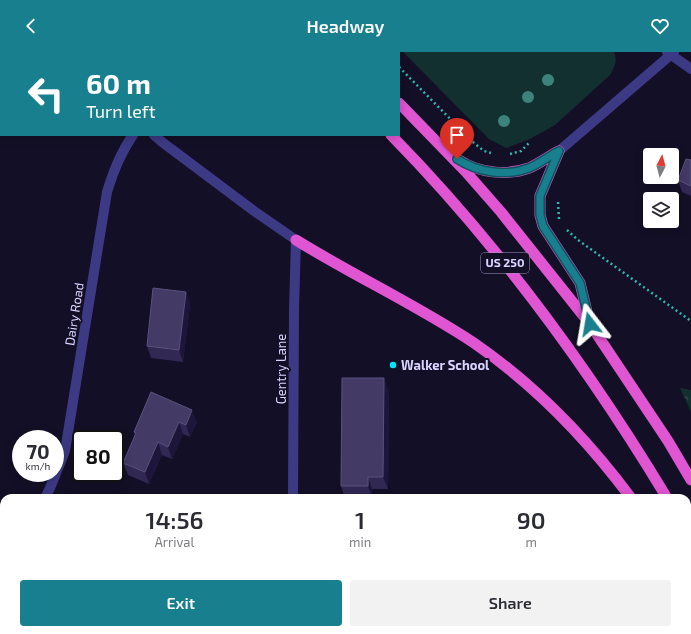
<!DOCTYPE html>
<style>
:root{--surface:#fff;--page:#f2f2f3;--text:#2b2b33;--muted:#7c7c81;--accent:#187f8f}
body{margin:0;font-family:"Exo 2",sans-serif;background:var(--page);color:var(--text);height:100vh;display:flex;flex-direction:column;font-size:15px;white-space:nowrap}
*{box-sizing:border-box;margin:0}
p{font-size:13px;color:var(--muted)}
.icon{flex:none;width:22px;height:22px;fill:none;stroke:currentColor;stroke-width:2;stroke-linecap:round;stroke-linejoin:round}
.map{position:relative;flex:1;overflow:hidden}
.details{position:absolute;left:0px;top:442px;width:691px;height:140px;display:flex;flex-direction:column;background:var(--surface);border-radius:12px 12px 0 0;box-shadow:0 2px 10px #0003}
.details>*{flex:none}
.top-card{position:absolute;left:0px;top:0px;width:400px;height:84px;box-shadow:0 2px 10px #0003;background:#187f8f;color:#fff;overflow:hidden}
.needle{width:26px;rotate:6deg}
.buttons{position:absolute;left:643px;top:96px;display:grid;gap:8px}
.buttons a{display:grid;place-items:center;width:36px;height:36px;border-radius:4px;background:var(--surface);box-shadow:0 2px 10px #0003;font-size:20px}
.speed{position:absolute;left:12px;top:378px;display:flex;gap:8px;font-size:20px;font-weight:700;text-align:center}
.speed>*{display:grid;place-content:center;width:52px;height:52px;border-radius:50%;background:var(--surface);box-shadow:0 2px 10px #0003;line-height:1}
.speed small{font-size:10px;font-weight:400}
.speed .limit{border:2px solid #111;border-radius:6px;background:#fff;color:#111}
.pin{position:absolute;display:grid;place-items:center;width:34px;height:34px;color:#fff;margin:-41px -17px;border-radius:50% 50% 50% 0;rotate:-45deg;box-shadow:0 0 4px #0007}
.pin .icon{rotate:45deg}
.me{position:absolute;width:44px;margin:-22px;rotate:346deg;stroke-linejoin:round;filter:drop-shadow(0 0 3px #0008)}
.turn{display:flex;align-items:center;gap:14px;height:84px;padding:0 20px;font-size:18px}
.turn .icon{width:52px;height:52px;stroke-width:2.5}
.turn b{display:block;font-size:28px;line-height:34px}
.eta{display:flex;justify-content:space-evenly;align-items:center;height:68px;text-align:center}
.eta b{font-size:24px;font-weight:600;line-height:28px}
.action{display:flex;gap:8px;margin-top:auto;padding:8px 20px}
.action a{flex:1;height:46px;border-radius:4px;background:var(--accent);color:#fff;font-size:16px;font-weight:600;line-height:46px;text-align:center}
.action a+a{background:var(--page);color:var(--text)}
header{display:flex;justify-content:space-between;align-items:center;height:52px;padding:0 20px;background:var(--accent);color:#fff;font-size:18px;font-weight:600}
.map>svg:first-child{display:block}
.green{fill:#12302f}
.forest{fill:url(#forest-crowns)}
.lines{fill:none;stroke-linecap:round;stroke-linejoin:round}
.path{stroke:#2fb8b0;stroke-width:2.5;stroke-dasharray:2 3;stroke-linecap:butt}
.service{stroke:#3d3a85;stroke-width:8}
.minor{stroke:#3d3a85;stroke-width:10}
.tertiary{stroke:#3d3a85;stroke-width:10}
.trunk{stroke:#e055d1;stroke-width:11}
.tree{fill:#3d827b}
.wall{fill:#312854}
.shaded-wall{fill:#1d163a}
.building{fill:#433a66;stroke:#5a527e}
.route-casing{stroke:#10535d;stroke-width:10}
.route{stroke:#187f8f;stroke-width:7}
.poi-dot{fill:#00e5ff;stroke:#130f26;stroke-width:1.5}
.labels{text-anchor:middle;stroke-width:4;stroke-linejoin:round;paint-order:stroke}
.shield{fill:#130f26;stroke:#9e99be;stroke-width:1}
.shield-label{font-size:12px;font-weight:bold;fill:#d9d4ff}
.street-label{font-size:13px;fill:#d9d4ff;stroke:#130f26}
.poi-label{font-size:13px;font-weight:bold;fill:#d9d4ff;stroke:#130f26;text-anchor:start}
</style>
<header><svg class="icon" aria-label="back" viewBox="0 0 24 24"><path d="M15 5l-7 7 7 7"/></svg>Headway<svg class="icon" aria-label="heart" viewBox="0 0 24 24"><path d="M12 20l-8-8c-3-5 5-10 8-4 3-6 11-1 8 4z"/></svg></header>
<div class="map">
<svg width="691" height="582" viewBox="0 0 691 582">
<defs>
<pattern id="forest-crowns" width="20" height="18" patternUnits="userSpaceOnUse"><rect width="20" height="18" fill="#12302f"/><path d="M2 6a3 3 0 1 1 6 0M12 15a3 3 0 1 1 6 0" fill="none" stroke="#344d4e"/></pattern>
</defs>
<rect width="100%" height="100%" fill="#130f26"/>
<!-- green -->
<path class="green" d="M403,0H614C618,9 614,16 610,23L555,73L530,87L506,96L489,87Z"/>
<!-- forest -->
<path class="forest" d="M680,336L691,338V360Z"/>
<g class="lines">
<!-- path -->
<path class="path" d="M385,0L386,1
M399,15L474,91L484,99L491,101
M510,102L521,99L529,91
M558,150L559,167
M567,178L578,188L691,269"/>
<!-- service -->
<path class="service" d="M602,578V582"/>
<!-- minor -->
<path class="minor" d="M45,0L47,1
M293,446L294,257L296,188
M288,582V578"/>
<!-- tertiary -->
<path class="tertiary" d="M667,0L691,17
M235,1L237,0
M154,83L162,90L254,159L296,188
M559,99L674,0
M45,446L50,436L65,399L107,140C113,120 121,100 133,83
M0,512L4,507"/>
<!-- trunk -->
<path class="trunk" d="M130,0L131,1
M303,0L304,1
M344,0L345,1
M399,51L466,120L501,160L590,272L668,389L691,428
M391,83C498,192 588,315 667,446
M559,99L540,144V163L543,174L580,231L589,268
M459,108C479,121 507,124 529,116C539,112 549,104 559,99
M296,188C354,224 417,253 474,291C535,333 587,387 631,446
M687,482L691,489
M687,530L691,537"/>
</g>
<!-- trees -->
<g class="tree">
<circle cx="548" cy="28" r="6"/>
<circle cx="528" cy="45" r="6"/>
<circle cx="504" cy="69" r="6"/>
</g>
<!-- wall -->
<path class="wall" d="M691,108V144L682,140L678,128Z
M186,240L190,252L183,310L151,306L147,294Z
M389,339L388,437H372V446H345L341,434Z
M151,340L197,370L190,385L183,382L172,407L162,403L149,432L128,423L123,411L135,384L134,380Z
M15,578H73L75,582H16Z"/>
<!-- shaded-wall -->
<path class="shaded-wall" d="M186,240L190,252L183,310L179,298Z
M384,326L389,339L388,437L383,425Z
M192,358L197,370L190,385L186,373Z
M179,370L183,382L172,407L168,395Z
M158,390L162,403L149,432L145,420Z
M368,425L372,437V446L368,434Z
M547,578H552V582H547Z"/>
<!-- building -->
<path class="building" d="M686,107L691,108V134L678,128Z
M153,236L186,240L179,298L147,294Z
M342,326H384L383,425H368V434H341Z
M151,340L192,358L186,373L179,370L168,395L158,390L145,420L123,411L136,381L134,380Z
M18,578H73L74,579L71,582H18L20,580Z
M341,578H547V582H341Z"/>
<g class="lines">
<!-- route casing -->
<g class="route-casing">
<path id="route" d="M457,107C477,120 505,125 529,116C539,112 549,104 559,99L540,144V163L543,174L580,231L590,272"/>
</g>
<!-- route -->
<use href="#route" class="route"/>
</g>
<!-- markers -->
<circle class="poi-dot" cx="393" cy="313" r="4"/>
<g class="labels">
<!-- shield labels -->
<rect class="shield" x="481" y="201" width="48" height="20" rx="3"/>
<g class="shield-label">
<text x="505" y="215">US 250</text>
</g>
<!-- street labels -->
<g class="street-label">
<text transform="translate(74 262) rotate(-81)" y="5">Dairy Road</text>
<text transform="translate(281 317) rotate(-90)" y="5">Gentry Lane</text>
</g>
<!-- poi labels -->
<g class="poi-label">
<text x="401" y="318">Walker School</text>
</g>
</g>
</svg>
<div class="buttons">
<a><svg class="needle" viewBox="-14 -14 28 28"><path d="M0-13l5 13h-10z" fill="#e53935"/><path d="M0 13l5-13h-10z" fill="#7c7c81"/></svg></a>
<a><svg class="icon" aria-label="layers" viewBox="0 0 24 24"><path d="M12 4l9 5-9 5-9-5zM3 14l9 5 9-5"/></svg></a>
</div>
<div class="speed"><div>70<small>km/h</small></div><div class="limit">80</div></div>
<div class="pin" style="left:457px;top:107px;background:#d93025"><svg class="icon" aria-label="arrive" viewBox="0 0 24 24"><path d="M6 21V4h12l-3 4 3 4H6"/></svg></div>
<svg class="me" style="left:590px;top:272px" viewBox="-20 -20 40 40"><path d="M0-17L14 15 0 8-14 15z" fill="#187f8f" stroke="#fff" stroke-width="4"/></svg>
<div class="top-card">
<div class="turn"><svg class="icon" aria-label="left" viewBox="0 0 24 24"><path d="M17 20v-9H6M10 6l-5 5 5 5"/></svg><div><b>60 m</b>Turn left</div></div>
</div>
<section class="details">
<div class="eta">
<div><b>14:56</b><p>Arrival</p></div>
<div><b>1</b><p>min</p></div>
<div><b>90</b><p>m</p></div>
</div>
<div class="action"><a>Exit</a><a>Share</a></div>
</section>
</div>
